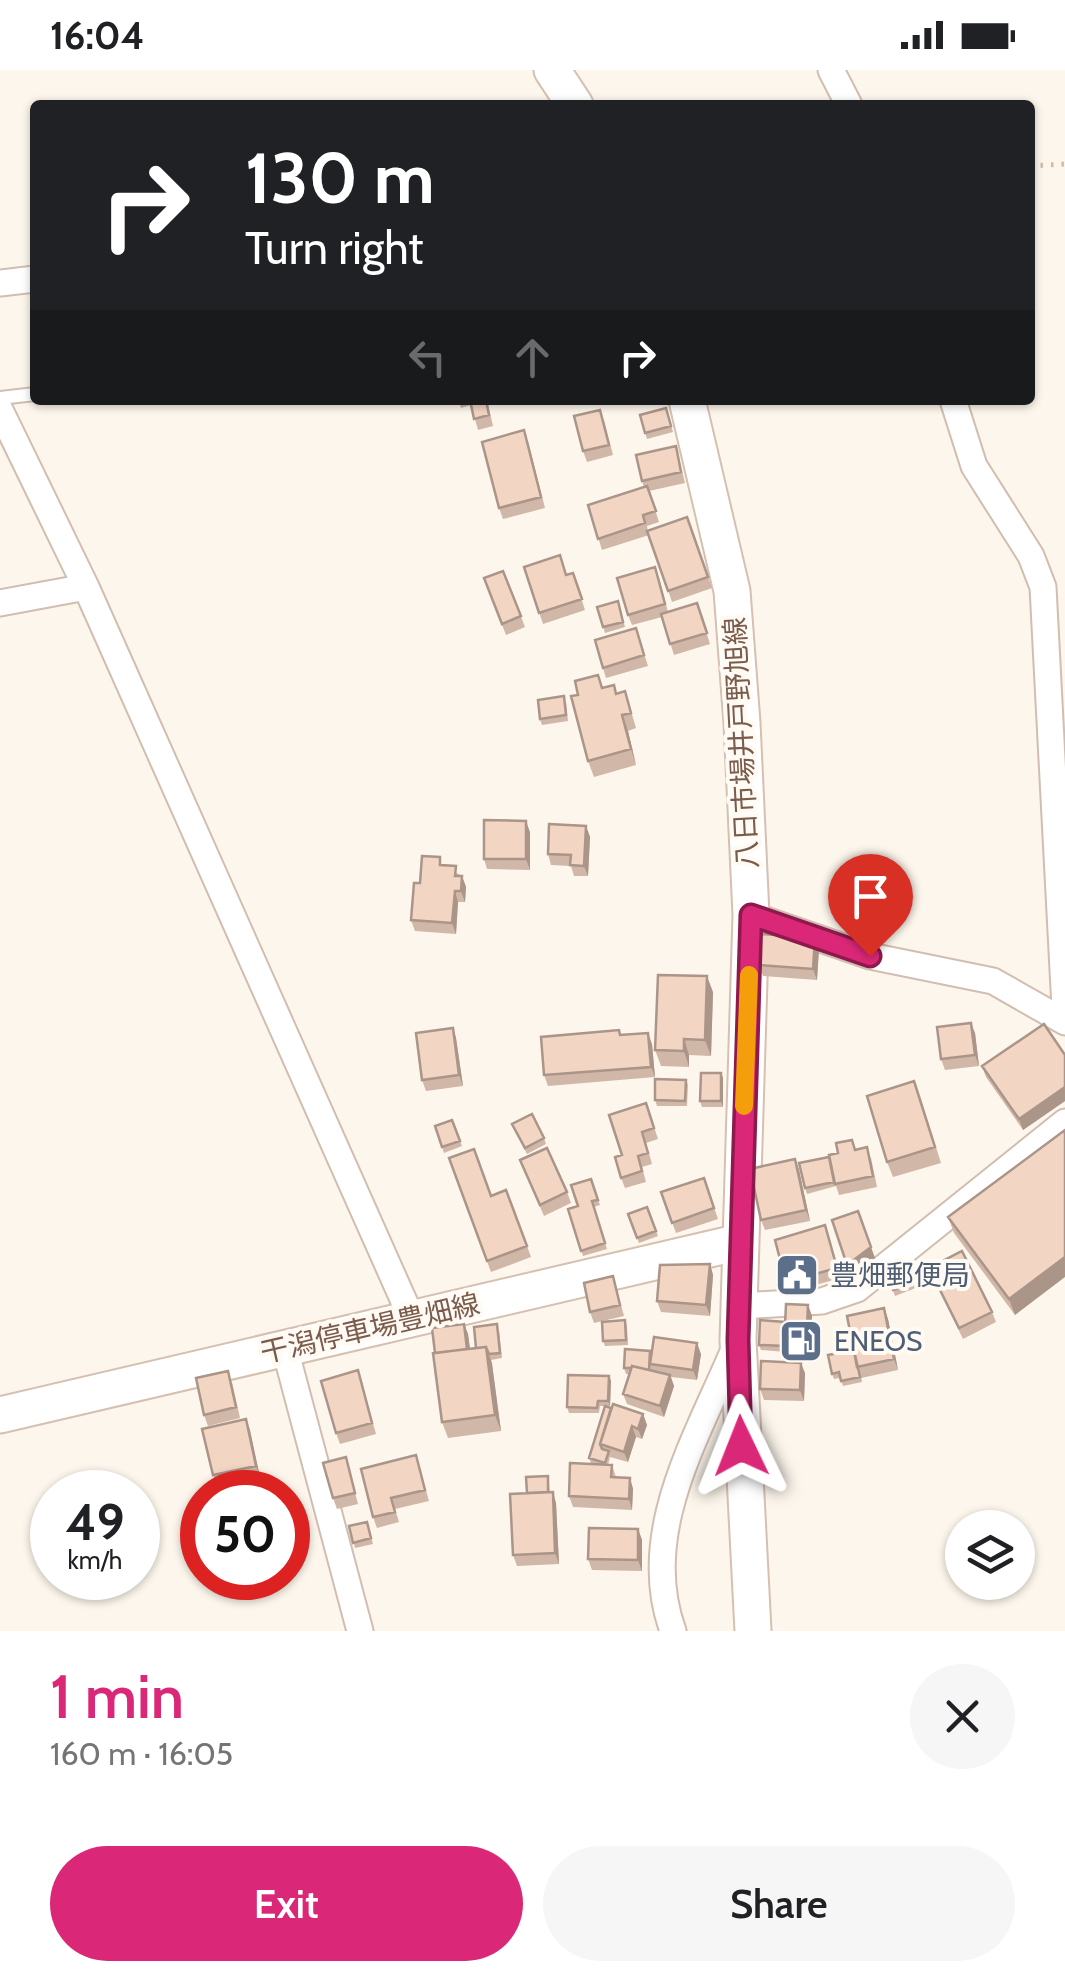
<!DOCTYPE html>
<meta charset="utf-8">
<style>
:root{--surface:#fff;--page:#f6f6f6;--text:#202124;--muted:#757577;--accent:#db2777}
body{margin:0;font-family:Cabin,"Noto Sans JP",sans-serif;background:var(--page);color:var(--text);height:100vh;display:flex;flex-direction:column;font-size:38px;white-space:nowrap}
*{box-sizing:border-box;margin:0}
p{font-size:32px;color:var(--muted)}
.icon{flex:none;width:55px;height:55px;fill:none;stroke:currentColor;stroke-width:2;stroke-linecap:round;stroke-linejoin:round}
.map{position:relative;height:1561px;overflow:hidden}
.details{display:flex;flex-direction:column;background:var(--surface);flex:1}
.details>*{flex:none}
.hud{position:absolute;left:30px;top:30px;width:1005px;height:305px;border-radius:10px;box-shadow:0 2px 8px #0004;background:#202124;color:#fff;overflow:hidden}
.fabs{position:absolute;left:945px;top:1440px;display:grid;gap:20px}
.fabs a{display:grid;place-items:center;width:90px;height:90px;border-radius:50%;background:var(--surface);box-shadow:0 2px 8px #0004;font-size:50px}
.speed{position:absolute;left:30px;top:1400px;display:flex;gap:20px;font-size:50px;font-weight:700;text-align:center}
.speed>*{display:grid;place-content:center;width:130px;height:130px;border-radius:50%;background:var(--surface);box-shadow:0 2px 8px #0004;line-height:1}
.speed small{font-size:25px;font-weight:400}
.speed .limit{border:15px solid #d22;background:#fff;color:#111}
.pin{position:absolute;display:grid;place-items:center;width:85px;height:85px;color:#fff;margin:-102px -42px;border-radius:50% 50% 50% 0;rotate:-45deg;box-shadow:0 0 10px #0007}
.pin .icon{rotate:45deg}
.me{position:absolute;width:110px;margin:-55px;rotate:358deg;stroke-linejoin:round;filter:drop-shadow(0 0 8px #0008)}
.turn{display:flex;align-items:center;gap:35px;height:210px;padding:0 50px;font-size:45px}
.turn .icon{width:130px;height:130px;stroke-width:2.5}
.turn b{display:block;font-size:70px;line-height:85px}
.lanes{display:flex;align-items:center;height:95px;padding:0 50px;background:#0003;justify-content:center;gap:50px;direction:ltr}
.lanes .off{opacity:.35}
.round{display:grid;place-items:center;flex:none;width:105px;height:105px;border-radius:52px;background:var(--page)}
.summary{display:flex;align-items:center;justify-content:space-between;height:170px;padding:0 50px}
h1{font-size:60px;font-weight:600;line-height:75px;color:var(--accent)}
.primary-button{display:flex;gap:20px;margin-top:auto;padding:20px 50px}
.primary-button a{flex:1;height:115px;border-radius:60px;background:var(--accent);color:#fff;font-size:40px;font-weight:600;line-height:115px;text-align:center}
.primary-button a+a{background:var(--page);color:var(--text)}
.status{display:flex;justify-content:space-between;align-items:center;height:70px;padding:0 50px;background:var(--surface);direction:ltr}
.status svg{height:28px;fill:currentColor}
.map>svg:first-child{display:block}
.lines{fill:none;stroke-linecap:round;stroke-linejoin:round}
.lane-casing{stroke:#d1beb0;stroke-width:16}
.street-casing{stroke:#d1beb0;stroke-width:29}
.secondary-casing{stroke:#d6c0b0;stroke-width:39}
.path{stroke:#d9b8a5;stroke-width:5;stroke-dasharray:2.5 8;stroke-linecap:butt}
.lane{stroke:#fff;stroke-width:12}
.street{stroke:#fff;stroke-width:25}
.secondary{stroke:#fff;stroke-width:35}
.wall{fill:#d1b7a8}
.shaded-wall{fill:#aa9588}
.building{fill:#f3d5c3;stroke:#aa9588;stroke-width:2.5}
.route-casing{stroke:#8e194d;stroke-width:25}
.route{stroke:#db2777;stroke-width:18}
.slow{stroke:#f59e0b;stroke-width:18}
.labels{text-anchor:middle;stroke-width:8;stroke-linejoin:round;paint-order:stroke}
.street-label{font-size:28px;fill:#7a5c4d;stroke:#fffaf3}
.service-label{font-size:28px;fill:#4e5e75;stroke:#fffaf3;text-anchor:start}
</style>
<div class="status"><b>16:04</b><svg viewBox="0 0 49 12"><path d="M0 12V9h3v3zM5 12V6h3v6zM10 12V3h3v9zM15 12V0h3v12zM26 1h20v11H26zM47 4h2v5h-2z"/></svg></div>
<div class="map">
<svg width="1065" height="1561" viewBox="0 0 1065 1561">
<rect width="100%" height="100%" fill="#fdf6ec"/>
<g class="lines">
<!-- lane casing -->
<g class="lane-casing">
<path id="lane" d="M0,328L35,324"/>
</g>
<!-- street casing -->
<g class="street-casing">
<path id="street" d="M831,0L849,35
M0,213L35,209
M953,330L974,396L1031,486L1043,517L1065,938
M0,340L86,517L411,1247
M0,533L86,517
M751,845L870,886L993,911L1065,952
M740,1236L822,1231L857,1219L1065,1052
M285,1279L360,1561
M673,1561C637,1463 698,1366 735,1277"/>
</g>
<!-- secondary casing -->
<g class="secondary-casing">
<path id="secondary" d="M552,0L575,35
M687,330L732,521L742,653L751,845L738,1270L753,1561
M0,1345L740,1172"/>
</g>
<!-- path -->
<path class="path" d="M1030,96L1065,94"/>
<!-- lane -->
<use href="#lane" class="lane"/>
<!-- street -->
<use href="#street" class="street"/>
<!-- secondary -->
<use href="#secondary" class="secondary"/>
</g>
<!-- wall -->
<path class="wall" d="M458,330H487L493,356L478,360L471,335L461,338Z
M666,338L673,362L647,369L640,345Z
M604,350L613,385L587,392L583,381Z
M528,371L545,438L503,449L499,438Z
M676,376L685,413L649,421L659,452L647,456L648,461L687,447L712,518L672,532L649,465L602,480L588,435L644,417L642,411Z
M524,497L566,505L573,503L585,540L543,554Z
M503,501L525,557L506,565L484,508Z
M659,508L668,542L697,533L710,574L674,585L662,547L632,555L628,545Z
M618,531L625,557L605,563L597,537Z
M636,558L648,596L606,608L603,598Z
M603,618L617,623L625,621L636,658L628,661L636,695L594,707L588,691Z
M566,632L568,651L542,655L540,649Z
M586,756L590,767L588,806H574L571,796L551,795L548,784Z
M530,762V800L487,799L484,789Z
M443,795L462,806L466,817L465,832H458L456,864L415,861L411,850L420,813Z
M819,878L817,910L763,906L759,895Z
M713,922L711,986L689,985V997L661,996L655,980Z
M453,958L456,968L463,1016L426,1021L422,1010Z
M975,963L979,996L945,1000L941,989Z
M652,974L655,1007L548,1016L544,1005Z
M1065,985V1031L1023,1060L986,1007L982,996Z
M721,1003L723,1008V1037H702L700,1031Z
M686,1010L688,1015L687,1036H657L655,1030Z
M920,1027L941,1093L893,1107L887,1092Z
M646,1033L658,1069L646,1073L652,1094L642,1097L646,1112L625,1118L621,1108L622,1085Z
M452,1050L462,1076L444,1083L435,1056Z
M514,1059L544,1068L546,1074L527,1084Z
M1065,1060L1015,1245L954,1163L948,1147Z
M856,1080L871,1088L877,1117L839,1125L836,1116L807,1124L805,1118L829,1087Z
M449,1088L491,1126L506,1120L531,1187L491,1202Z
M795,1089L799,1100L810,1151L765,1160L761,1150Z
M520,1090L567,1122L571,1133L544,1146Z
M704,1108L718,1149L676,1163L661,1122Z
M591,1109L600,1135L594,1137L607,1179L583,1186L568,1139L578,1136Z
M647,1137L658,1166L639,1173L628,1144Z
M825,1155L841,1208L790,1222L786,1212Z
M710,1194L713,1205L710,1246L661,1242L657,1231Z
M911,1197L918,1217L895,1226L888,1206Z
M929,1198L992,1242L996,1252L963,1269Z
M613,1206L624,1246L594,1253L590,1242Z
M808,1235L812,1246L810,1288L788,1286L786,1282L761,1280L759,1275L785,1252Z
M884,1238L888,1249L898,1300L861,1308V1305L862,1312L843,1316L840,1308L834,1309L832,1304L854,1280Z
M625,1250L627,1256L628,1275L605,1276L603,1271Z
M464,1254L468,1264L470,1279L476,1278L499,1260L502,1288L491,1290L501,1361L448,1368L442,1352Z
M701,1284L697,1310L671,1307L674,1316L664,1347L627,1334L623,1324L629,1304H626L624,1298L651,1285Z
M358,1300L376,1364L340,1374L336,1363Z
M805,1303L804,1331L764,1330L760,1319Z
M609,1306L611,1311L610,1336H607L643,1344L647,1355L642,1369L636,1367L628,1392L610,1387L608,1395H612L616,1407L630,1408L633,1419L632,1440L573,1437L569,1426L593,1394L591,1393L589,1388L605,1336H600L599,1343H569L567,1337Z
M232,1312L240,1348L208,1356L204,1345Z
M246,1349L260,1407L217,1416L213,1405Z
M416,1385L429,1431L395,1439L399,1452L377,1458L373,1447Z
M346,1387L358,1434L337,1439L333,1428Z
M548,1406L550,1422L556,1433L559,1494L517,1496L513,1485L527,1423Z
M367,1452L373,1474L355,1478L349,1456Z
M638,1459L642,1470V1501L592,1500L588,1489Z"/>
<!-- shaded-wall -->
<path class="shaded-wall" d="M622,645L628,661L636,695L631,679Z
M526,751L530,762V800L526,789Z
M586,756L590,767L588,806L584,796Z
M462,806L466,817L465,832L461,821Z
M455,821L458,832L456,864L452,853Z
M815,868L819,878L817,910L813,899Z
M707,906L713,922L711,986L705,970Z
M971,953L975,963L979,996L975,985Z
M453,958L456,968L463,1016L459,1005Z
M648,963L652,974L655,1007L651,997Z
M684,969L689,985V997L684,981Z
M721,1003L723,1008V1037L721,1031Z
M1065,1017V1031L1023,1060L1019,1049Z
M795,1089L799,1100L810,1151L806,1140Z
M871,1177L875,1188L851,1206L847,1195Z
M1065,1187V1207L1015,1245L1009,1229Z
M710,1194L713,1205L710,1246L706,1235Z
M808,1235L812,1246L810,1288L806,1277Z
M884,1238L888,1249L898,1300L894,1289Z
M464,1254L468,1264L472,1295L468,1284Z
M697,1273L701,1284L697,1310L693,1300Z
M486,1277L492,1293L501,1361L495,1345Z
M801,1293L805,1303L804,1331L800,1320Z
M670,1305L674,1316L664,1347L660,1336Z
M609,1306L611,1311L610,1336L608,1331Z
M643,1344L647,1355L642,1369L638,1359Z
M246,1349L250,1360L260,1407L256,1396Z
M632,1356L636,1367L628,1392L624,1382Z
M630,1408L633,1419L632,1440L629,1429Z
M553,1422L556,1433L559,1494L555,1483Z
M638,1459L642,1470V1501L638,1490Z"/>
<!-- building -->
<path class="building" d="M470,330H486L489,345L474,349Z
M666,338L671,356L645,363L640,345Z
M600,340L609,375L583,381L574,346Z
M524,360L541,427L499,438L482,372Z
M676,376L681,402L642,411L636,385Z
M647,416L656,441L643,445L645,453L598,469L588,435Z
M687,447L708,507L668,521L647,461Z
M560,485L566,505L573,503L582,529L539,543L524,497Z
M655,497L665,534L628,545L617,508Z
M503,501L521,546L502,554L484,508Z
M618,531L623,552L603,557L597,537Z
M697,533L707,563L670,574L661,544Z
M636,558L644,585L603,598L595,570Z
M598,605L602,618L614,615L616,624L625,621L631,643L622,645L631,679L588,691L571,626L578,625L575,611Z
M564,626L566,645L540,649L538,630Z
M484,750L526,751V789H484Z
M549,754L586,756L584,796L570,795L571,785L548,784Z
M422,786L440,787V795L456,796L455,806H462L461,821H455L452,853L411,850L414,813H420Z
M761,864L815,868L813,899L759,895Z
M658,905L707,906L705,970L684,969V981L655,980Z
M971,953L975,985L941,989L937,957Z
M1044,954L1065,985V1017L1019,1049L982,996Z
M453,958L459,1005L422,1010L416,963Z
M619,960L620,965L648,963L651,997L544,1005L541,967Z
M701,1003H721V1031H700Z
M655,1009L686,1010L685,1031L655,1030Z
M914,1011L935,1077L887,1092L867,1026Z
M646,1033L654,1058L642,1062L648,1083L638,1086L642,1101L621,1108L615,1087L622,1085L609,1045Z
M532,1044L544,1068L525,1078L512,1054Z
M452,1050L460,1071L442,1077L435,1056Z
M1065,1060V1187L1009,1229L948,1147Z
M852,1070L855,1080L867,1077L873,1106L835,1114L829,1085L838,1083L836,1073Z
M547,1078L567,1122L540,1135L520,1090Z
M474,1079L491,1126L506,1120L527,1176L487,1191L449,1088Z
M829,1087L834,1112L805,1118L799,1093Z
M795,1089L806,1140L761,1150L750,1099Z
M704,1108L714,1138L672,1153L661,1122Z
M591,1109L598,1130L592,1131L605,1173L581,1181L568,1139L578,1136L571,1115Z
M647,1137L656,1161L637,1168L628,1144Z
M858,1141L871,1177L847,1195L832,1150Z
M825,1155L837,1198L786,1212L775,1170Z
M962,1181L992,1242L959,1258L929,1198Z
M710,1194L706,1235L657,1231L660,1195Z
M911,1197L916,1212L893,1220L888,1206Z
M613,1206L620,1235L590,1242L584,1213Z
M786,1234L808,1235L806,1277L784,1276Z
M884,1238L894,1289L857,1297L847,1246Z
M625,1250L626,1270L603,1271L602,1252Z
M760,1250L785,1252L784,1276H786L759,1275Z
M464,1254L467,1279L435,1283L432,1258Z
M497,1254L500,1283L489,1284L486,1277L476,1278L474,1257Z
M654,1267L697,1273L693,1300L650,1294Z
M486,1277L495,1345L442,1352L433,1283Z
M625,1279L650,1281L649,1300L632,1296L631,1298H624Z
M854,1280L860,1307L841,1311L839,1302L832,1304L828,1285Z
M761,1291L801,1293L800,1320L760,1319Z
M632,1296L670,1305L660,1336L623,1324Z
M358,1300L372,1353L336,1363L321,1311Z
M228,1301L236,1337L204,1345L196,1308Z
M568,1305L609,1306L608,1331H598L597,1338L567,1337Z
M613,1334L643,1344L638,1359L632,1356L624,1382L600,1374Z
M605,1336L611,1338L600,1374L602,1379L609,1381L605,1393L589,1388Z
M246,1349L256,1396L213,1405L202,1359Z
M416,1385L425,1420L391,1428L395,1442L373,1447L361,1399Z
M346,1387L355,1423L333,1428L323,1393Z
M570,1393L612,1395L611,1407L630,1408L629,1429L569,1426Z
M548,1406V1422L527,1423L526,1407Z
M553,1422L555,1483L513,1485L510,1424Z
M367,1452L371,1468L353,1473L349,1456Z
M589,1458L638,1459V1490L588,1489Z"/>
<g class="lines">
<!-- route casing -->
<g class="route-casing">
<path id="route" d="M741,1376L738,1270L751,845L870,886"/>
</g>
<!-- route -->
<use href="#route" class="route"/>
<!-- slow -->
<path class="slow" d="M744,1036L749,905"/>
</g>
<!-- icons -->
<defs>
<g id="civic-square" transform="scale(2.25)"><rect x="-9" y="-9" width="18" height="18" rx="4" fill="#5c6f8a" stroke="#fffaf3"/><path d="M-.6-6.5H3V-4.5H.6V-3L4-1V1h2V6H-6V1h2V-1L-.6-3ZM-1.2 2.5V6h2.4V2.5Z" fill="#fff"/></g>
<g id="fuel-square" transform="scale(2.25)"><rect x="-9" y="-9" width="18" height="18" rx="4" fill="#5c6f8a" stroke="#fffaf3"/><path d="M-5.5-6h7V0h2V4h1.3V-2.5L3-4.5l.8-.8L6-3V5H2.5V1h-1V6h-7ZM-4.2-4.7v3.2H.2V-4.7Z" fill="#fff"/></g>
</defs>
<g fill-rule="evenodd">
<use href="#civic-square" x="797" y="1205"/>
<use href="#fuel-square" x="801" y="1271"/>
</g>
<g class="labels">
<!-- street labels -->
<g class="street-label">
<text transform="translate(741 673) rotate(-93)" y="10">八日市場井戸野旭線</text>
<text transform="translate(370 1258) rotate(-13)" y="10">干潟停車場豊畑線</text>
</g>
<!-- service labels -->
<g class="service-label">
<text x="830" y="1215">豊畑郵便局</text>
<text x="834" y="1281">ENEOS</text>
</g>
</g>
</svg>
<div class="fabs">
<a><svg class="icon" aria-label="layers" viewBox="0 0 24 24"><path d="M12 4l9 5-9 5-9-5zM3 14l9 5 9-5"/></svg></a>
</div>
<div class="speed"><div>49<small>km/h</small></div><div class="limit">50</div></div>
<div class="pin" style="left:870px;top:886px;background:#d93025"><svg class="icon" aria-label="arrive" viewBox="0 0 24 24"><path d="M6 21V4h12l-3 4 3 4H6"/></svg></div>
<svg class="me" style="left:741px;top:1376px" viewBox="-20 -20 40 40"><path d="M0-17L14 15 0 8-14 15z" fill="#db2777" stroke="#fff" stroke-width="4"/></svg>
<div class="hud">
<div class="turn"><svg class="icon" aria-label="right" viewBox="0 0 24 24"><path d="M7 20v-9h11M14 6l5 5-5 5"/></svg><div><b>130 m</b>Turn right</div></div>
<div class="lanes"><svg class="icon off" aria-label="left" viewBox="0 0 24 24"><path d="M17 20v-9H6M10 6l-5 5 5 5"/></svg><svg class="icon off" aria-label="ahead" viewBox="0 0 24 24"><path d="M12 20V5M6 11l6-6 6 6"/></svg><svg class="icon" aria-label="right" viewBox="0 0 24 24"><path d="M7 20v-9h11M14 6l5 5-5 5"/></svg></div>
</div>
</div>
<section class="details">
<div class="summary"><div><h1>1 min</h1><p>160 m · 16:05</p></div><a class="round"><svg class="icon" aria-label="close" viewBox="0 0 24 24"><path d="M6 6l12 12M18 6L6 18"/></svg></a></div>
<div class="primary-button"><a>Exit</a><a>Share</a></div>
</section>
